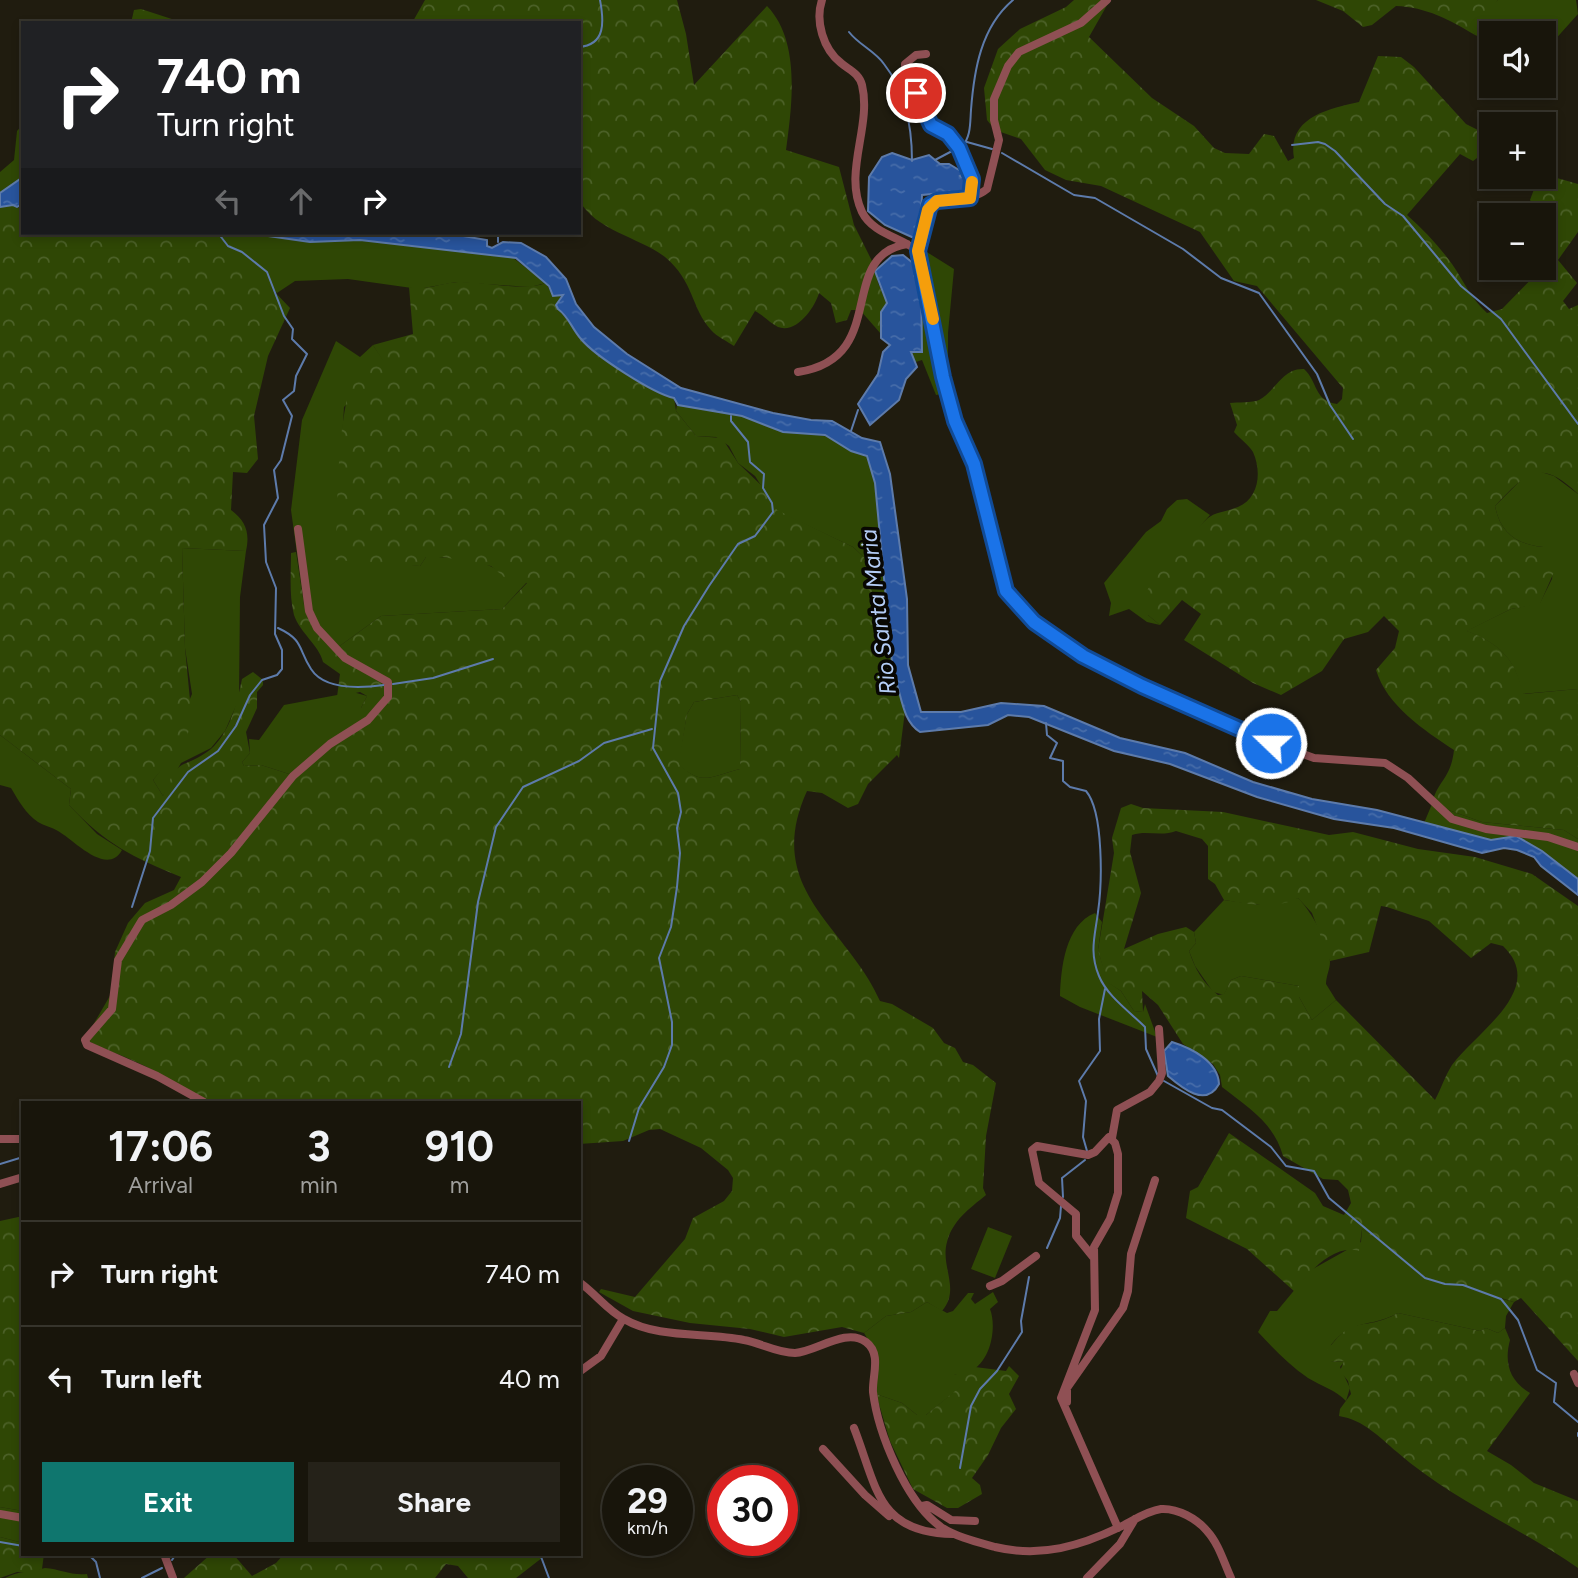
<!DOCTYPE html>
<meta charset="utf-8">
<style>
:root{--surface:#18150b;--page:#252219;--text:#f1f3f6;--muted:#9f9f9d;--line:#36342c;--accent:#0f766e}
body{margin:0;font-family:Figtree,sans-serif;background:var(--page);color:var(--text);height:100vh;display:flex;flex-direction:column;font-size:26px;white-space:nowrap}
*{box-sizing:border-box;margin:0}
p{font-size:23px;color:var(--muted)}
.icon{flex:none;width:38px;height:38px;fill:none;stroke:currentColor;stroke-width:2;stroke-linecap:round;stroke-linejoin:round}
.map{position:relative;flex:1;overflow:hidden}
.details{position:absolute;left:21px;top:1101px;width:560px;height:455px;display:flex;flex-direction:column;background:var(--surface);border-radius:0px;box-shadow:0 4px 10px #0003,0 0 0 2px var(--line)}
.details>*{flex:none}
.hud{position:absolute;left:21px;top:21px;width:560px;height:214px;border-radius:0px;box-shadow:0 4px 10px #0003,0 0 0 2px var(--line);background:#202124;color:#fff;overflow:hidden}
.fabs{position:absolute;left:1479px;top:21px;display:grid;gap:14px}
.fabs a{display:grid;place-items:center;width:77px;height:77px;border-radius:0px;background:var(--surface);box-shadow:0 4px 10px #0003,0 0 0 2px var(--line);font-size:35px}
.speed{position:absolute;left:602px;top:1465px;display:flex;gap:14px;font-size:35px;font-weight:700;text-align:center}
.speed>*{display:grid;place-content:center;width:91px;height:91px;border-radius:50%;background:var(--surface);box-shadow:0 4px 10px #0003,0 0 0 2px var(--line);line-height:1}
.speed small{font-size:18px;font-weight:400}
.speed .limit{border:10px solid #d22;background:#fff;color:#111}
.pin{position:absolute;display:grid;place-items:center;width:60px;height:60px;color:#fff;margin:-30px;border:4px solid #fff;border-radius:50%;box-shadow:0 2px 7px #0007}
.me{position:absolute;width:77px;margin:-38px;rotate:292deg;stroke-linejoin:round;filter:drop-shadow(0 0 5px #0008)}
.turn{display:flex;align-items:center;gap:24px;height:147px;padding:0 21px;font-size:32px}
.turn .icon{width:91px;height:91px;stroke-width:2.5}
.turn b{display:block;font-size:49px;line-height:60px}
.lanes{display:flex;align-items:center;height:66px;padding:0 21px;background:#0003;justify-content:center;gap:35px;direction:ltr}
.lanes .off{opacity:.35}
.eta{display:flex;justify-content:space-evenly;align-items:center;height:119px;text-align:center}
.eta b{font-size:42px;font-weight:700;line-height:49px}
.button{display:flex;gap:14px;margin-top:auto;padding:14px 21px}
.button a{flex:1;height:80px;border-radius:0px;background:var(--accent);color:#fff;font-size:28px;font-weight:700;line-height:80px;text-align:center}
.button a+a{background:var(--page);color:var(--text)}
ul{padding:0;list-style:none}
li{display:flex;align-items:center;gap:21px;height:105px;padding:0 21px;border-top:2px solid var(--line)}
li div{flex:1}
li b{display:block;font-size:26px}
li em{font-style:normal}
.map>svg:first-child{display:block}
.green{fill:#2f4705}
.forest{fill:url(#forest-crowns);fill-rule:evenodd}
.water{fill:url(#water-ripples);stroke:#5d7bab;stroke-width:2}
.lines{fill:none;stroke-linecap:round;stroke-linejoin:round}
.stream{stroke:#5d7bab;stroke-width:2}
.minor{stroke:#8f5054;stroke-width:8}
.route-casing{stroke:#114b97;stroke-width:18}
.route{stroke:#1a73e8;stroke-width:12}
.slow{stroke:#f59e0b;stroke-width:12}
.labels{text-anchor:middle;stroke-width:7;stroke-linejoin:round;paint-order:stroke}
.water-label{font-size:23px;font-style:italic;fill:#b4cdf6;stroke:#080703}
</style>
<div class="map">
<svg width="1578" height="1578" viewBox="0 0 1578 1578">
<defs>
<pattern id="forest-crowns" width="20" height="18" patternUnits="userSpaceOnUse" patternTransform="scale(1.75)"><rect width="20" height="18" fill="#2f4705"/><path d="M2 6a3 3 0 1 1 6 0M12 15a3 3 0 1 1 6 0" fill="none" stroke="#4c6128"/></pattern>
<pattern id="water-ripples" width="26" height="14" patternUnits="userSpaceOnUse" patternTransform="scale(1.75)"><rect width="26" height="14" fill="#28549c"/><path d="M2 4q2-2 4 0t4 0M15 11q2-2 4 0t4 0" fill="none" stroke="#466ca9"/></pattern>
</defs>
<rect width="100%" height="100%" fill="#201c0f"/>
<!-- green -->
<path class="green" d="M1498,0H1576L1578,14L1544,52V33H1491V42L1475,35L1471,27Z
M23,124V177L0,193V172L14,160L17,131Z
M212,233H247L310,242L360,240L512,257L546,283L530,287L456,282L419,289L348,279L295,281L277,293C253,276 236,252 212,233Z
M922,249L954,269L948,333V393L936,395L922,360L916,362L910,353L922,352Z
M336,341L360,357L373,345L386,364L344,407L341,459L388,562L420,566L426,557C441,556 479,560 492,567C507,575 509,578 527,582L502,609L381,616L337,648L313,621L304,605L291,510L302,420Z
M677,404L742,416L783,432L828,436L851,451L869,457L875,483L880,528L879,542L885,577L853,547L777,511L755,476L738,463L729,446L716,437L696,436L676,411Z
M1538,471L1554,476L1578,494V689L1522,694C1516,659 1499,643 1466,631L1511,609L1540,603L1552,579L1555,547C1524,548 1501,538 1495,506L1527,474Z
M1187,499L1210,515L1171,559L1148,615L1160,625L1147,622L1129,609L1109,616L1111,603L1104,583L1146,532L1161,521L1167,509L1177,500Z
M182,548L246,551L240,597L239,699L225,731L211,748L181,763L163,796L153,780L160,771L192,694L185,648Z
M353,692L367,696L361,708V726L289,774L261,765L244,766L242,762L250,753L249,739L259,740L284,705Z
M737,695L741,702L740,769C712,776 702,787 678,764L687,714L694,702Z
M0,735L71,789L69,805L97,834L122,850C107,877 74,840 58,831C52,827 44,826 38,822C26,814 18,800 11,788L0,785Z
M1432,804L1482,822L1564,830L1578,839V879L1523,839L1491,840L1424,823Z
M1298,898C1310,909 1330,945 1330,962C1330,969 1326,976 1326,984L1336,1000L1312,1020L1299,997V986L1241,976L1231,980L1224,995L1213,992L1195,966L1189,951L1196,943L1194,932L1224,900L1260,905Z
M1095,913L1102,922L1098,950L1108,982L1121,991L1134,1011L1143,1012L1145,1004L1157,1037L1080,1007L1060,996C1061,968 1065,925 1095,913Z
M988,1227L1012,1236L995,1278L971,1269Z
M1362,1229C1409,1263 1457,1288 1514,1302L1506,1316L1505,1328L1498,1333L1486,1328L1480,1331L1398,1313C1371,1328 1352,1318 1331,1345L1330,1362L1345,1361L1340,1367L1350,1388L1346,1401C1336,1390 1321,1386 1308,1378C1289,1365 1274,1349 1258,1332L1270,1311H1277L1311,1270L1361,1242Z
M993,1292L998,1302L990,1309C997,1327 991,1361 971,1371C966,1373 959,1374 954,1375L961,1387L926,1415H917L902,1403L876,1394L873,1348L864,1333L886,1316L911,1312L927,1302L947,1313L953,1311L968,1293H974L971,1299L975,1304Z
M0,1507L23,1511V1543L0,1537Z
M45,1568C60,1569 72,1576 87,1574L88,1578H5C18,1571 30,1572 45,1568Z"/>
<!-- forest -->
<path class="forest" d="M425,0H677L686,34L694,85L767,6C801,41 792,106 786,150L839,167L854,225L876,269L878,283L887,303L880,321L881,334L860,310H851L847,320L836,323L831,303L819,293C815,307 797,334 778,327C770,323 763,315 755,311L734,346C727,341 717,337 711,330C691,308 694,281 665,257C639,237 596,231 579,200V23H412Z
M1074,0H1110L1089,37L1152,98L1194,126L1214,148L1225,153L1249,154L1264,134L1274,136L1288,161L1294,158C1287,118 1327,109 1359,102L1378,56L1401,57L1414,67L1466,124L1478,130L1491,144V168L1477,158L1473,161L1460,154L1407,215C1424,230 1439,246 1452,264C1465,283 1469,296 1487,313L1502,309L1554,256L1544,215H1539L1530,200L1536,184L1557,178L1578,184V232L1558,260L1577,283L1563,301L1569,309L1578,305V494C1540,457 1526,473 1495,506C1501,538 1524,548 1555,547L1557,565L1540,604L1511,609L1467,631C1499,643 1516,659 1523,694L1578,689V839L1564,830L1482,822L1432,804C1437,781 1451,779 1454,750C1424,730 1387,706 1376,670L1395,648L1399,631L1384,616L1368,632L1344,639L1322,671L1281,695L1253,683L1184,640L1201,614L1182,600L1160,625L1148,615L1140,601C1159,572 1182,541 1208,518C1215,512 1229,511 1238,507C1259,498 1262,472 1253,452C1249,445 1240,439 1234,432L1237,425L1230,403C1238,402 1252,403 1259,400C1276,391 1282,368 1304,369C1318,382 1314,401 1337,404L1342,399L1343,388L1257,286L1234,281L1200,232L1101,186L1066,180L1045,170L1021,139L995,130L987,120L984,88L998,49L1020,29L1066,7Z
M1316,0H1498L1480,24L1472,27L1475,35C1450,20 1426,7 1396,6L1372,25L1363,27L1343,11Z
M141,9L184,23H131L134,10Z
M13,205L23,210V233H212L228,243L290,308L268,356L254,416L258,459L247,473L233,472L231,510C246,521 250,533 246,551L182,548L185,648L192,721L185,742L153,780L163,796C180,753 181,772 211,749C230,732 237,703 242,679L253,672L263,680V685L257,692V708L246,732L250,753L242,762L244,766L261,765L289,774L361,726V708L367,696L360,692L337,697L340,674L323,662C319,645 300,633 294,615C289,596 291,573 291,553L296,552L304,605L337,648L381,616L502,609L527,583L504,577L491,566L443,557H426L420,566L335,560C339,496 335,429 355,369L385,364L373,345L413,334L409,287C426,291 441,283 458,282C483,281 523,292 546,283L553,296L562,294L556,305L582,340L600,356L666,396L674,398L676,411L696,436L722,438L738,463L763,487L777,510L853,547L885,577L893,673L901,690L905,711L899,758L897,755L868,784L858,804L848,808L822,793L807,791C762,890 847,926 880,1001L892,1004L933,1028L944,1043L955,1048L963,1062L973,1065L996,1083L986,1136L983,1188L986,1195C970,1208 952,1221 947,1242C940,1267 961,1289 942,1311L927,1302L911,1312L886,1316L864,1333L842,1327L784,1337L750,1329L690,1323L633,1311L599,1292L601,1289L635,1297L685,1239L693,1218L724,1201L732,1191L733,1178L728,1170L701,1148L660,1129L649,1130L623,1141L579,1144V1102H208C182,1086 154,1069 125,1057C110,1051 98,1047 85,1039L111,994L115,952L128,923L145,903L174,890L181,877C132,857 106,844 69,805L71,789L0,735V207ZM737,695L741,702L740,769C712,776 702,787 679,764L687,714L694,702Z
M1131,804L1143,808L1223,812L1329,835L1353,832L1418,849L1475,857L1532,874L1578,906V1361L1521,1298L1514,1302L1435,1277L1412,1266L1362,1229L1359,1251C1334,1243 1307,1273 1295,1292L1247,1249L1186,1218L1190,1191L1198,1187L1229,1133L1315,1193L1323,1206L1344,1215L1351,1203L1348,1190L1338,1180L1323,1179L1283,1156C1274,1123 1249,1108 1222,1087L1220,1075L1213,1064L1183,1044L1158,1005L1142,991L1143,1012L1134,1011L1121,991L1107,982L1098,950L1114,853L1112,838L1121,808ZM1176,831L1202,839L1208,846V879L1215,884L1224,900C1248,904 1275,910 1298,898L1312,913L1330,961L1369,952L1381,906L1387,907L1429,921L1471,958L1491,943L1503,946C1548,989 1476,1032 1452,1065C1445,1076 1441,1089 1435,1100L1336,1000L1312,1020L1299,997V986L1241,976L1231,980L1224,994L1218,995C1203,983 1195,969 1189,951L1196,943L1194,932L1186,927L1158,934L1124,949L1141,893L1130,852L1132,835C1147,830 1161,837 1176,831Z
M23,1216V1511L0,1507V1221Z
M1398,1313L1480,1331L1486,1328L1498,1333L1505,1328L1510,1340C1504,1362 1509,1381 1530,1393L1487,1451L1511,1465L1534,1483L1578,1501V1568C1519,1527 1452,1500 1397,1452C1379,1437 1364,1420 1339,1416L1340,1409L1351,1394L1348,1381L1340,1371L1344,1361L1330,1362L1323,1357C1354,1310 1360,1334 1398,1313Z
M1009,1366L1019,1376L1009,1394L1016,1409L1001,1428L988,1455L972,1478L980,1485L982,1494L958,1508H947L913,1489L890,1441L876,1394L902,1403L917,1415H926L960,1387L949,1377L975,1367L1006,1371Z
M0,1537L23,1543V1554H44L42,1569L30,1573L17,1572L0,1578Z
M211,1554H233L252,1576L276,1563L284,1554H547L516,1578H468L458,1566L446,1564L435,1578H184Z"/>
<!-- water -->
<path class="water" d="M892,153L912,160L929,155L940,164H949L964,173L960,176L965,179L964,191L922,195L921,215L914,238L885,225L868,211L869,177L882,157Z
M23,177V204L17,207L13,205L0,207V193Z
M247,233H445L487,240V246L492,248L503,242L521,243L546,257L566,279L576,304L594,327L627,354L681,388L773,413L811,420L832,421L862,438L880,442L890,474L907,599L908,665L921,712H961L1001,703L1044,706L1120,738L1185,753L1253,782L1312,799L1377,810L1491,840L1516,836L1542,851L1578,879V895L1541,866L1534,857L1517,850L1504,848L1482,853L1394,828L1334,819L1257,797L1170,764L1114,751L1029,717L1008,715L988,725L920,732C901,720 902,693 893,673L875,483L867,456L851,451L825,435L783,432L742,416L678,405L674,398C654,394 595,356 581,339C572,329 569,317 558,309L556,305L563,295L553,296L549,286L516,258L360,240L310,242Z
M903,255L918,267L921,276L922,352H911L917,367L906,379L899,400L870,425L858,404L878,374L883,352L890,345L881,338V312L887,303L875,271L892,256Z
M1172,1042C1191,1048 1218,1061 1219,1084C1206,1108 1182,1088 1168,1076L1164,1051Z"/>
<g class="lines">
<!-- stream -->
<path class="stream" d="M849,32C859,45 875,51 884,64C906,92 912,127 912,161
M579,47C606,45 604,21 600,0
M967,142L992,149
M1292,145L1318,142L1325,144L1335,151L1385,204L1403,216L1461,286L1501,319L1578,424
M962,147C971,136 970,124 971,110C974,70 981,27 1013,0
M1002,153L1074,195L1095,198L1183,249L1221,278L1259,293L1317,374L1330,405L1353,439
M935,160L954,150
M498,242V233
M851,431L858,410
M278,628C304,640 298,649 311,669C325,691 362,688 384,685
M393,684L433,678L493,659
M1046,723L1047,735L1057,743L1050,758L1063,761V781L1070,787L1086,791C1104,812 1102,885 1098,912C1095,936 1089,952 1099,976C1107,996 1130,1012 1145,1027L1146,1049L1158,1076
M132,907L150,851L153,818L188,772L218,751L236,726L250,695L262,680L277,675L282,669V650L275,634L276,588L266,562L264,525L278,498L274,470L281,460L292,416L283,400L294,391L296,376L307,354L292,339L293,329L284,316L267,272L242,252L228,246L218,233
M449,1067L461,1034L478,902L496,827L523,787L579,761L604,743L652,729
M1164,1081L1212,1108L1222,1110L1271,1147L1286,1166L1314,1171L1329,1198L1425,1278L1445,1284L1463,1285L1501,1299L1518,1320L1537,1370L1556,1383L1554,1402L1578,1422
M629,1141L639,1108L664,1067L672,1045V1022L659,958L671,927L677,887L680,853L677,828L681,812L678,793L653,748L660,681L684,626L709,586L738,544L755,536L773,512L772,503L763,488L764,474L750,462L748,442L731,421V416
M1087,1151L1083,1137L1086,1101L1079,1081L1100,1051L1099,1019L1105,989
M0,1164L23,1157
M1063,1197L1062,1178L1085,1160
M1047,1248L1060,1218L1061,1206
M1578,1433V1436
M960,1468L971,1406L980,1389L997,1371L1022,1332L1021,1321L1029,1277
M0,1542L23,1546
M88,1554L96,1562L100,1578
M540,1554L549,1578
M172,1560L176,1554
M142,1578L162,1568"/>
<!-- minor -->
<path class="minor" d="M822,0C815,21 823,49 841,63C849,70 859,73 862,85C872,126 843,172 862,212C873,234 901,237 918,251
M1107,0L1081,23L1019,52L1008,66L994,99V120L999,140L987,189C969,204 947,194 930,205L918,251L943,378L955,421L974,464L997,547L1003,585L1021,610L1053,636L1117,674L1256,737L1314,758L1385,763L1408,778L1452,819L1486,829L1548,837L1578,847
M926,54L916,55L905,64V78L916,93L924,116L935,128L948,134L964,157L972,179L970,198
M798,372C891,358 835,256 907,244
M204,1102L157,1076L87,1045L85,1040L112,1009L118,960L142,920L171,905L202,882L231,853L293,776L330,744L368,720L388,697V682L345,658L317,628L309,611L298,529
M1112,1138L1117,1110L1150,1092L1159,1081L1162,1073L1159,1029
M0,1139H23
M0,1184L23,1177
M1093,1257L1076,1236V1214L1039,1183L1032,1150L1037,1146L1088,1155L1095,1152L1109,1137L1115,1143L1118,1154V1193L1110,1219L1094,1247L1095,1310L1061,1398L1118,1528
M579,1282C595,1293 607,1310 624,1319C658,1339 706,1332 744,1340C761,1343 777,1353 795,1353C816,1352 846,1327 866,1342C882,1354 872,1376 873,1392C878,1433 906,1502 941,1527C956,1537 977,1542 995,1547C1041,1558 1081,1546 1122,1526C1134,1520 1147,1511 1161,1509C1178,1508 1197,1519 1207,1531C1219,1544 1224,1563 1231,1578
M990,1286L1002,1281L1036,1256
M579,1372L601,1356L623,1319
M1574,1374L1578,1383
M1067,1402V1388L1123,1308L1128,1291L1131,1254L1155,1180
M854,1428C877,1487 877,1533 953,1534
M823,1449L865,1495L889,1516
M922,1506L927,1505L951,1520L975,1521
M0,1514L23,1518
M164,1554L173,1578
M1087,1578L1120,1544L1135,1519"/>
</g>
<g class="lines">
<!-- route casing -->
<g class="route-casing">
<path id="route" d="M916,93L931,125L948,134L959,148L972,179L970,198L937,201L930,205L918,251L943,377L955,421L974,464L1006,591L1034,622L1083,656L1142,686L1271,743"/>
</g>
<!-- route -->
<use href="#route" class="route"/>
<!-- slow -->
<path class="slow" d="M933,319L918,251L928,210L937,201L970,198L972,182"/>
</g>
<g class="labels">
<!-- water labels -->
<g class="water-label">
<text transform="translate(878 612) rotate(-97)" y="8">Rio Santa Maria</text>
</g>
</g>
</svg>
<div class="fabs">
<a><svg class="icon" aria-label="sound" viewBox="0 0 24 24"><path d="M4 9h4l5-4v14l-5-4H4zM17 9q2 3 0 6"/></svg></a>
<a>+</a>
<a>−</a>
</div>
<div class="speed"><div>29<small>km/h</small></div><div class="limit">30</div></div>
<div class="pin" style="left:916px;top:93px;background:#d93025"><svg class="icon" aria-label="arrive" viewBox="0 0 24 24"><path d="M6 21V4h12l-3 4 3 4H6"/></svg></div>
<svg class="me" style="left:1271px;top:743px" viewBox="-20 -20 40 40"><circle r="17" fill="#1a73e8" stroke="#fff" stroke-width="3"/><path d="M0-11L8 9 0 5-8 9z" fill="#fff"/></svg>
<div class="hud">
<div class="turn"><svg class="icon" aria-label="right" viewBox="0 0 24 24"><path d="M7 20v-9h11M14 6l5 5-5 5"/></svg><div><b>740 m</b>Turn right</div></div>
<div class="lanes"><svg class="icon off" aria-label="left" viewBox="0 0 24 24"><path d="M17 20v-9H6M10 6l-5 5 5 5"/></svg><svg class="icon off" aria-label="ahead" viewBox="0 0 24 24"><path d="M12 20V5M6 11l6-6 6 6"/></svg><svg class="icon" aria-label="right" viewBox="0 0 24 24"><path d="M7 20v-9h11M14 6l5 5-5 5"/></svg></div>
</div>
<section class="details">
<div class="eta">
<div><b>17:06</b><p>Arrival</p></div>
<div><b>3</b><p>min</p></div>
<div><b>910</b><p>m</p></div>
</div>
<ul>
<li><svg class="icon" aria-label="right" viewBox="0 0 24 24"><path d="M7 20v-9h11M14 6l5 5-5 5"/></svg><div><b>Turn right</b></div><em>740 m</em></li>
<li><svg class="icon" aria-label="left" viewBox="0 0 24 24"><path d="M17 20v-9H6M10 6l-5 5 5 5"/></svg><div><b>Turn left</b></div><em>40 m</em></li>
</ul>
<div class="button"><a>Exit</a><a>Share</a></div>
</section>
</div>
